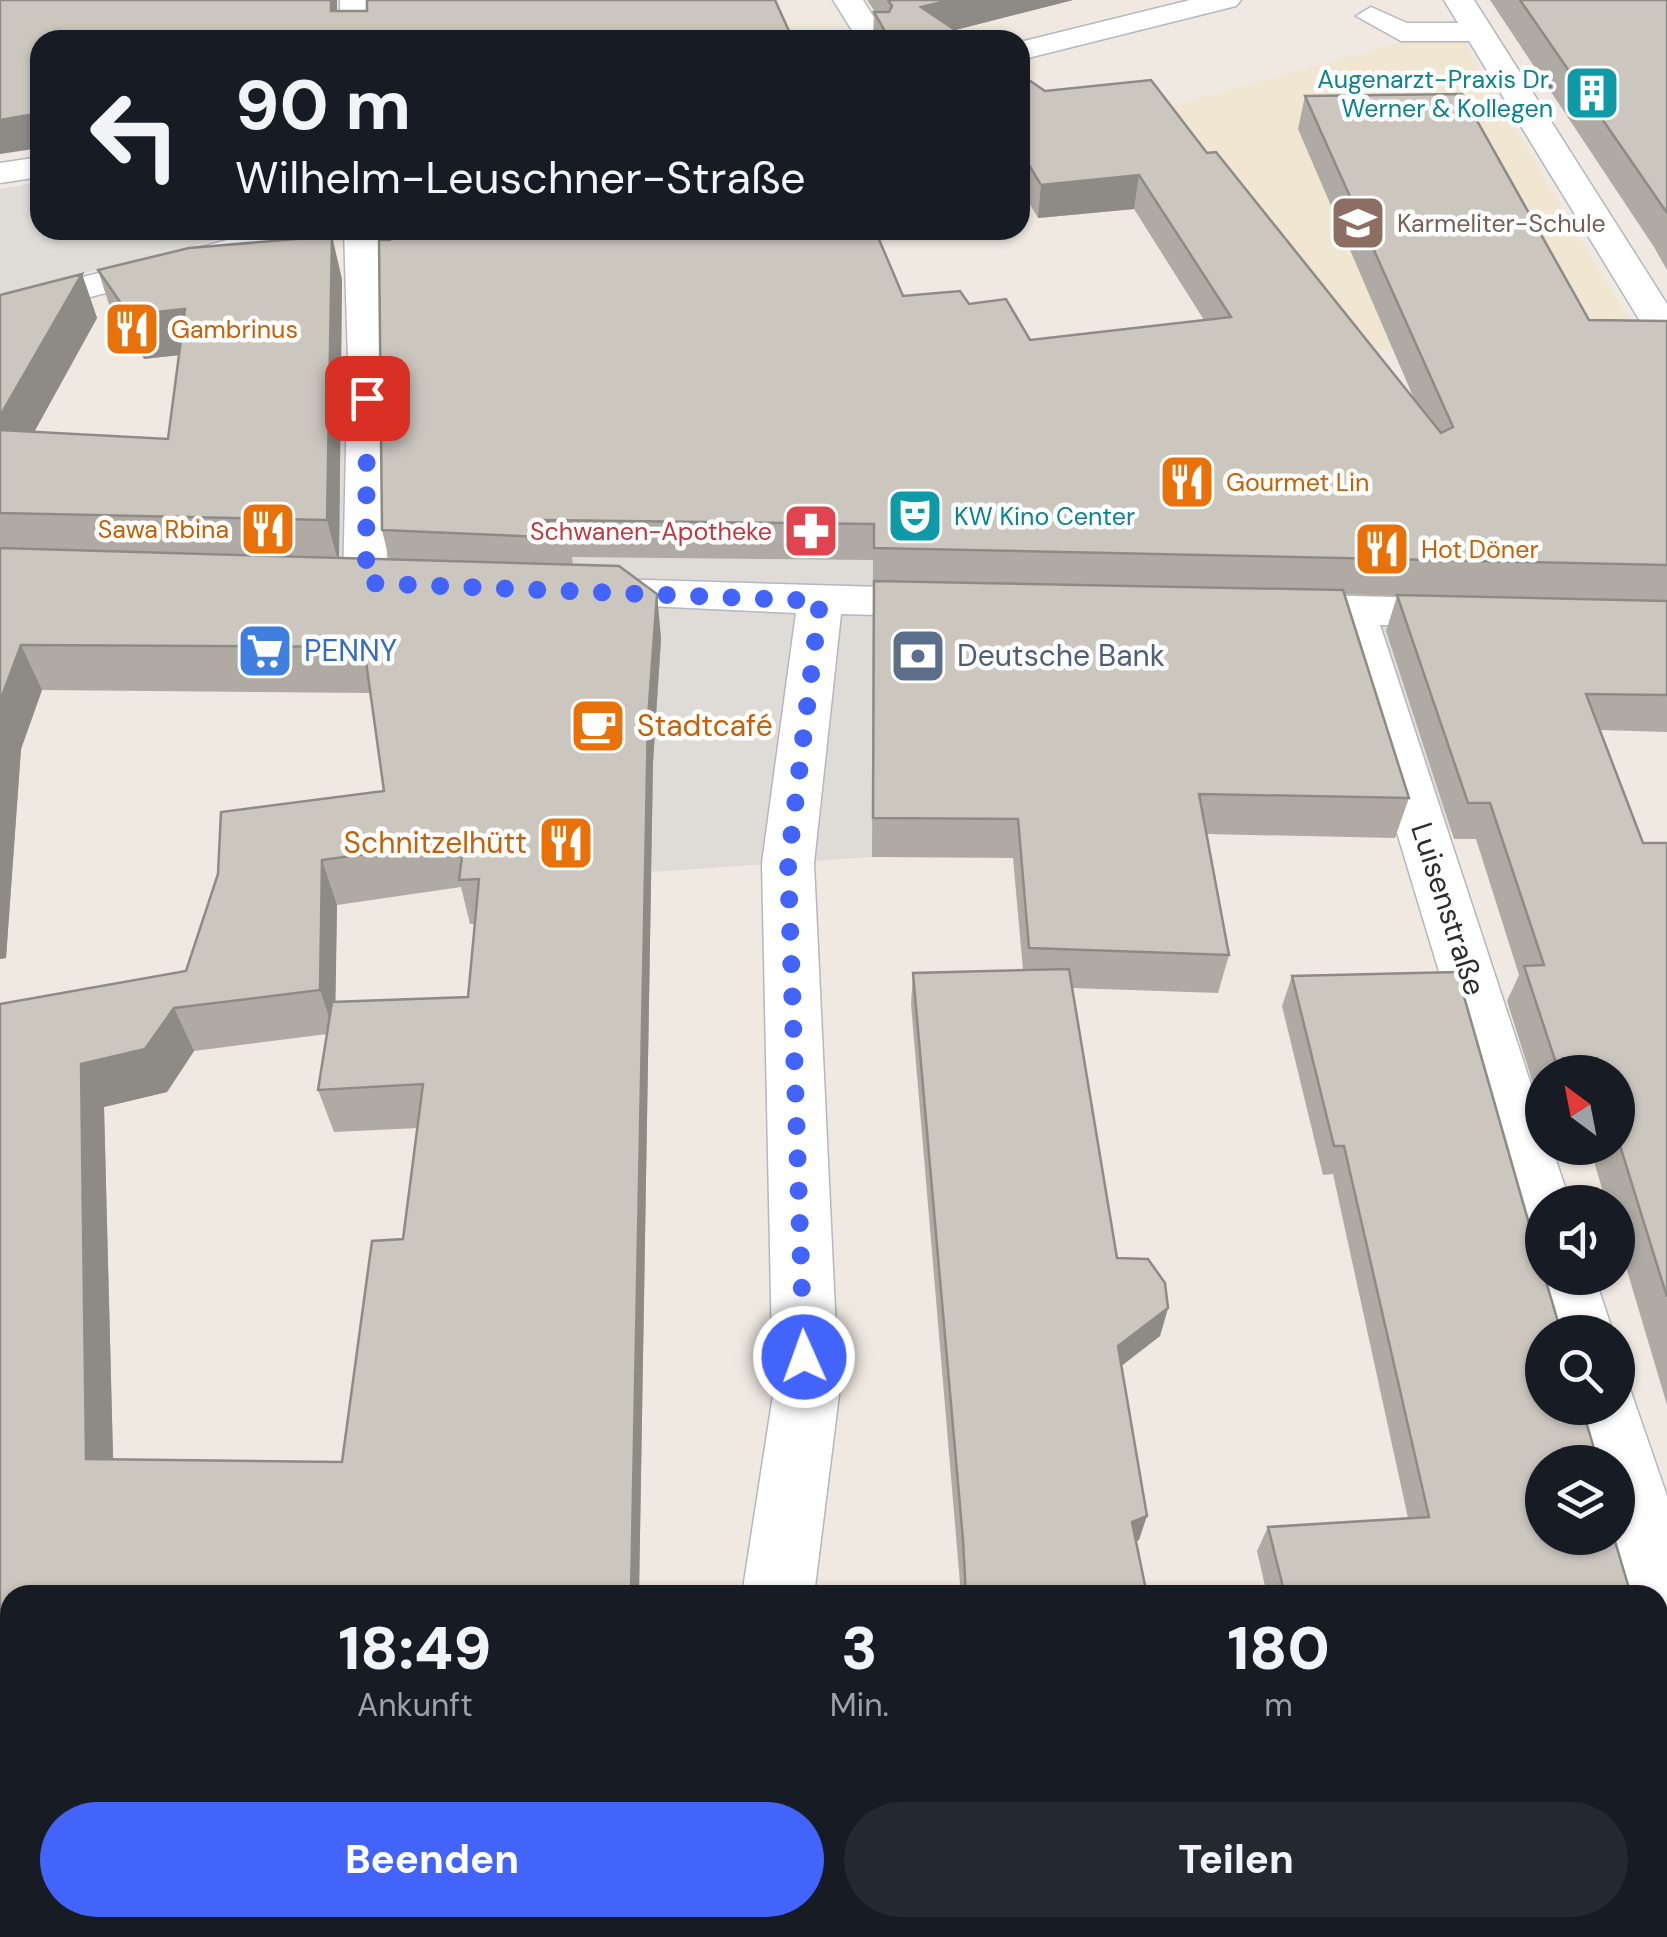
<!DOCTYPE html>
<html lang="de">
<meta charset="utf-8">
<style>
:root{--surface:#171b24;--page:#242831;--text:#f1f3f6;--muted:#9ea1a6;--accent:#4264fb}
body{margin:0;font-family:"DM Sans",sans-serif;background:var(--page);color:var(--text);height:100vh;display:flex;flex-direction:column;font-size:38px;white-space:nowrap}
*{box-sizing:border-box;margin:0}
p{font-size:32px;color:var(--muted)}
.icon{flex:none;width:55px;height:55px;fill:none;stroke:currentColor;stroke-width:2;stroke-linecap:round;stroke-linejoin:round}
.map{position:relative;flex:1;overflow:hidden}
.sheet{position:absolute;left:0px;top:1585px;width:1668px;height:352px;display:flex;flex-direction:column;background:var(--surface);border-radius:30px 30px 0 0;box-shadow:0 2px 8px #0004}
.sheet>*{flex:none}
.top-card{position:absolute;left:30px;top:30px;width:1000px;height:210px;border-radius:30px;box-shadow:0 2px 8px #0004;background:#171b24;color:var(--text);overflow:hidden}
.needle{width:65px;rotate:328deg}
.tools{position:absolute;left:1525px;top:1055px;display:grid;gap:20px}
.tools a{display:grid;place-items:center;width:110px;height:110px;border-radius:50%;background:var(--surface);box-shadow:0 2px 8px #0004;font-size:50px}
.pin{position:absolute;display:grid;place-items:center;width:85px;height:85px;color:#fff;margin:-42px;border-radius:20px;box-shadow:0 5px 15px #0006}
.me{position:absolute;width:110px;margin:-55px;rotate:358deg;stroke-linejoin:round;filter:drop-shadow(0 0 8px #0008)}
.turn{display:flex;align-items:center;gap:35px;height:210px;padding:0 40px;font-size:45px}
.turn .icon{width:130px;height:130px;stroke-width:2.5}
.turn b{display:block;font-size:70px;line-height:85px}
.eta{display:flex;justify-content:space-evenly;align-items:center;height:170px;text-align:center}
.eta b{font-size:60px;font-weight:800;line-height:70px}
.action{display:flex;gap:20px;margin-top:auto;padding:20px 40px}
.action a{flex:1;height:115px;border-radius:60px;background:var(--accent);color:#fff;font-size:40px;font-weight:800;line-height:115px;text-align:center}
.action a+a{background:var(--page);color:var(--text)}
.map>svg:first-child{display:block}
.education{fill:#f0e6d1}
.plaza{fill:#dfdcd8}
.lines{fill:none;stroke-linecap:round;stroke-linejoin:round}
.minor-casing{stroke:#b4b7c1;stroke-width:3}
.minor{fill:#fff;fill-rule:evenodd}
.wall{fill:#afaba4;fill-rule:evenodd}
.shaded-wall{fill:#8e8b86}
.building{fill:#cbc7bf;stroke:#8e8b86;stroke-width:2.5;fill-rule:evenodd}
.route{stroke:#4264fb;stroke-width:18;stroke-dasharray:0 32.4}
.labels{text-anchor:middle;stroke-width:9;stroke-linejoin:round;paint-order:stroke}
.far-culture-label{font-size:25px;fill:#0d838f;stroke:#fff;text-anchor:end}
.far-education-label{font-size:25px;fill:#785e54;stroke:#fff;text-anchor:start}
.far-food-label{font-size:25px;fill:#c56008;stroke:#fff;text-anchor:start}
.far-health-label{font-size:25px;fill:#be3a42;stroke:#fff;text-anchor:end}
.shop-label{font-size:30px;fill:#366cbe;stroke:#fff;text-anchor:start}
.service-label{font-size:30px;fill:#4e5e75;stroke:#fff;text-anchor:start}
.food-label{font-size:30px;fill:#c56008;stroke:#fff;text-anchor:start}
.street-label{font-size:30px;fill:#2e2e2e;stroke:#fff}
</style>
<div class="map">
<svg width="1667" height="1937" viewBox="0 0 1667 1937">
<rect width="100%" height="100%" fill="#efe9e1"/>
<!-- education -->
<path class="education" d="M1407,41H1464L1644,346L1231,351L1181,283L1105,163L1146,113Z"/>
<!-- plaza -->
<path class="plaza" d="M40,182V230H257L0,294V189Z
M310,361H367L1355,567L1667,573L1475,829L1381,837L1326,631L873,626L872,857L652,872L653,763L0,549Z"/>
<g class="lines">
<!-- minor casing -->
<g class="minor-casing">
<path id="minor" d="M340,0H370V40H340Z
M833,0H863L888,40H858Z
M1190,0H1241L1236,6L1020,60V42Z
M1444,0H1474L1667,304V345L1653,342L1648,334L1469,41H1401L1356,16L1371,7L1407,23H1458Z
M40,157V177L0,183V163Z
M267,230H327L322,238L0,320V298Z
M344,230H380L386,361L387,583L381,593L365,597L349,593L343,583L348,361Z
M580,578L949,589L965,593L972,603L965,613L949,617L841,614L814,863L839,1395L814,1595H742L773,1395L762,863L796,613L564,602L557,592L564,582Z
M1275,594L1469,599L1485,603L1492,613L1485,623L1469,627L1380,625L1542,1118V1148H1552L1570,1202H1542V1236L1520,1229L1511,1210L1334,624L1259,618L1252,608L1259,598Z
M1542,1258V1278H1595L1613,1332H1549L1532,1278Z
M1618,1382L1629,1386L1667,1496V1642L1658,1638V1595H1628L1611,1538H1618V1462H1588L1572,1408H1618Z
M0,1768L10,1769V1847L0,1846Z
M1667,1894V1937H1594L1598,1928H1658V1895Z
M747,1928H827L830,1937H750Z
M1159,1928H1278L1282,1937H1163Z"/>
</g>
<!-- minor -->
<use href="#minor" class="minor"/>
</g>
<!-- wall -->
<path class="wall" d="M867,0H1073L955,30L970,40H873L874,12H875Z
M1490,0H1667V270L1654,247Z
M1045,91L1207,153L1415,401L1298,129L1305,96L1589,320L1667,321V732L1600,730L1643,843H1667V1405L1618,1240V1202H1606L1590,1148H1618V1072H1542V1112L1507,1001L1519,975L1476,839H1454L1386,631L1397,596L1344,594L1409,798L1395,838L1207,834L1229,955L1218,993L1072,988L1117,1258L1168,1308L1160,1336L1121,1366L1139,1540L1136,1542L1147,1595H961L911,1004L913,973L1023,970L1013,858L872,857L873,560L572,557L573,564L657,594L661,639L653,763L639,1595H10V1714L0,1713V1004L186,971L384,791L371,693L42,690L21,749L6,958L0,959V295L82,274L97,318L34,432L168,439L179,355L144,359L112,314L98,270L342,279L339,558L389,559L382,530L390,240L969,304L1030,340L1204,320L1134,209L1038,218L1026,198L1020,199ZM461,887L470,924H475L468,997L335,1002L337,905ZM327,1034L318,1090L334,1132L418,1128L403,1239L342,1462L113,1459L104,1107L167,1092L194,1051Z
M1292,976L1542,1462L1631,1595H1267L1257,1551L1268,1527L1408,1518L1333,1174L1323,1175L1282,1006Z"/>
<!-- shaded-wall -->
<path class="shaded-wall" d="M331,0H337V40L331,11Z
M951,0H1073L920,39L921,7Z
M40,113V148L0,154V120Z
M1029,165L1026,198L1020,199V166Z
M1139,175L1134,209L1038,218L1041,185Z
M332,236L342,279L339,565L327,520Z
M82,274L97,318L11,474L0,448V416Z
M185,309L198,353L144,359L129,315Z
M657,594L661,639L653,763L639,1595H631L648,718Z
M21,645L42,690L21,749L6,958L0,959V701Z
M322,860L337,905L335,1034L320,990Z
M174,1008L194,1051L167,1092L104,1107L114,1494L86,1459L81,1064Z
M1168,1308L1160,1336L1111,1374L1118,1346Z
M1147,1516L1139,1540L1124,1546L1132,1522Z"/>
<!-- building -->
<path class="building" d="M0,0H331V11H367V0H775L793,40H40V113L0,120Z
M888,0H951L921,7L970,40H890L874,12H889L892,6Z
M1520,0H1667V214V213Z
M1020,74L1045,91L1151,80L1207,153L1216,152L1441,433L1453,427L1305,96L1462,94L1589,320L1667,321V565L874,548V524L546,520L569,538L382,530L379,240H390V230H875L903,296L960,291L969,304L1006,299L1030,340L1231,317L1139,175L1041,185L1029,165L1020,166Z
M332,236L327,520L0,513V430L168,439L185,309L129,315L98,270L189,248Z
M82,274L0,416V295Z
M0,548L619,566L657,594L648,718L631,1595H10V1686H0V1004L186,971L218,874L221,812L384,791L364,647L21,645L0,701ZM464,840L459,880L479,879L468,997L332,1002L318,1090L423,1084L403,1239L372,1241L342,1462L86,1459L81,1064L145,1049L174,1008L320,990L322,860Z
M874,581L1343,590L1409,798L1199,794L1229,955L1029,948L1018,819L873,818Z
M1397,595L1667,601V695L1586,694L1643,843H1667V1297L1618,1139V1072H1559L1524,966L1544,965L1490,803H1468Z
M1069,969L1117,1258L1148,1259L1165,1283L1168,1308L1118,1346L1147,1516L1132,1522L1147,1595H966L963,1540L913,973Z
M1457,972L1542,1269V1278H1545L1561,1332H1542V1408H1582L1598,1462H1542V1538H1614L1631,1595H1440V1593L1406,1595H1285L1268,1527L1429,1517L1344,1146H1334L1292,976Z
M1658,1683L1667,1715V1806L1658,1819Z"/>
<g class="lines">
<!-- route -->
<path class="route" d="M367,398L366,583L820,601L788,863L804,1357"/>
</g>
<!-- icons -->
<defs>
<g id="building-square" transform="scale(2.875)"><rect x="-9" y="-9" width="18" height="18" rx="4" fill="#0f9aa8" stroke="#fff"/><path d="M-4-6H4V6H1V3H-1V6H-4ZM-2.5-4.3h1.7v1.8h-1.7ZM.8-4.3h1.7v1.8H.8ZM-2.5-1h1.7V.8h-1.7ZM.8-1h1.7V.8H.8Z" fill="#fff"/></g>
<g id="school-square" transform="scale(2.875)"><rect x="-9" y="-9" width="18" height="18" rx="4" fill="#8d6e63" stroke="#fff"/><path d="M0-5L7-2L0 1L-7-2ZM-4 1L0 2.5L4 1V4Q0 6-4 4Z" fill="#fff"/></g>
<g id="restaurant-square" transform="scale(2.875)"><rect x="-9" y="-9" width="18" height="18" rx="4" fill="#e8710a" stroke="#fff"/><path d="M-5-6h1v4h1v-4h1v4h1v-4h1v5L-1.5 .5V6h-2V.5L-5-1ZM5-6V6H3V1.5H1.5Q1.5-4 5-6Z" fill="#fff"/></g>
<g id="theatre-square" transform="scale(2.875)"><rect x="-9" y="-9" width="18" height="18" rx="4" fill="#0f9aa8" stroke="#fff"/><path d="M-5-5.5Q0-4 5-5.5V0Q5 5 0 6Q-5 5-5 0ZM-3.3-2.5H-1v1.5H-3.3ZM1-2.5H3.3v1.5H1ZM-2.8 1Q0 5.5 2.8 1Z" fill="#fff"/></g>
<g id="pharmacy-square" transform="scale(2.875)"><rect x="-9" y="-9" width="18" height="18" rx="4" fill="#e0444e" stroke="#fff"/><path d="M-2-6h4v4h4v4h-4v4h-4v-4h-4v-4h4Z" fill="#fff"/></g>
<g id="supermarket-square" transform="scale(2.875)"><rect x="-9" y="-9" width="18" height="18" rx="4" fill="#3f7fe0" stroke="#fff"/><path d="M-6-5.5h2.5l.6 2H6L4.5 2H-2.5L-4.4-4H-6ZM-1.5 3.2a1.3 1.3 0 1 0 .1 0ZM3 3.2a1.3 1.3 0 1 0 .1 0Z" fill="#fff"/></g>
<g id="bank-square" transform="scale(2.875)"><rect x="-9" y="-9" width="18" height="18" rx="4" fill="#5c6f8a" stroke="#fff"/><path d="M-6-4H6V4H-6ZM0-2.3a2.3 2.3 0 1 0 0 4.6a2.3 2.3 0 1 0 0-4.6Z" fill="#fff"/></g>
<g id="cafe-square" transform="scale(2.875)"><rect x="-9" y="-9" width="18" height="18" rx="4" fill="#e8710a" stroke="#fff"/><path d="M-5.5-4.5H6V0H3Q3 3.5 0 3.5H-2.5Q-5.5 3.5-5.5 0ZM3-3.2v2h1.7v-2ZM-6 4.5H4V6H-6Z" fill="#fff"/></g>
</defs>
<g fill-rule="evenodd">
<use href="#building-square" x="1592" y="93"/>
<use href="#school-square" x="1358" y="223"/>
<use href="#restaurant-square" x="132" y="329"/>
<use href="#restaurant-square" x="1187" y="482"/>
<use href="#theatre-square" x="915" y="516"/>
<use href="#restaurant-square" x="268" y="529"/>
<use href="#pharmacy-square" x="811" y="531"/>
<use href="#restaurant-square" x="1382" y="549"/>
<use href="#supermarket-square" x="265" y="651"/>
<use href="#bank-square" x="918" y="656"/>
<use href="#cafe-square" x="598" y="726"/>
<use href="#restaurant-square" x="566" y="843"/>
</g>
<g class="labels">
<!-- far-culture labels -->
<g class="far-culture-label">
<text x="1553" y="88">Augenarzt-Praxis Dr.<tspan x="1553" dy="29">Werner &amp; Kollegen</tspan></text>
<text x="954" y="525" text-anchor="start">KW Kino Center</text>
</g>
<!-- far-education labels -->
<g class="far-education-label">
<text x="1397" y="232">Karmeliter-Schule</text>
</g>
<!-- far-food labels -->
<g class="far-food-label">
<text x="171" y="338">Gambrinus</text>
<text x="1226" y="491">Gourmet Lin</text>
<text x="229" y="538" text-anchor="end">Sawa Rbina</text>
<text x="1421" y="558">Hot Döner</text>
</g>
<!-- far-health labels -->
<g class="far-health-label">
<text x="772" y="540">Schwanen-Apotheke</text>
</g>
<!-- shop labels -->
<g class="shop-label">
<text x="304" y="661">PENNY</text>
</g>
<!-- service labels -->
<g class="service-label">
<text x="957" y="666">Deutsche Bank</text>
</g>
<!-- food labels -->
<g class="food-label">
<text x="637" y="736">Stadtcafé</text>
<text x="527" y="853" text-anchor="end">Schnitzelhütt</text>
</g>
<!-- street labels -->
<g class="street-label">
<text transform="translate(1448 909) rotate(72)" y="10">Luisenstraße</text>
</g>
</g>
</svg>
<div class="tools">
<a><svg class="needle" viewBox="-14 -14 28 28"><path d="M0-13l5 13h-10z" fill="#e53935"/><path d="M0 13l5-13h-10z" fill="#9ea1a6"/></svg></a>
<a><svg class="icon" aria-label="sound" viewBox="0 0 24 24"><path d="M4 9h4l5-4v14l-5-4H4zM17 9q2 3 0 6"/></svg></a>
<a><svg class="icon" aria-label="search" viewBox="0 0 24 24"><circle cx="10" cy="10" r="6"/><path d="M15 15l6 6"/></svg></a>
<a><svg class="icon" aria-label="layers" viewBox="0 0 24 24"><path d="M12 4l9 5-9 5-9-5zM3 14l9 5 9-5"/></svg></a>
</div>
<div class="pin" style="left:367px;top:398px;background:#d93025"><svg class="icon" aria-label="arrive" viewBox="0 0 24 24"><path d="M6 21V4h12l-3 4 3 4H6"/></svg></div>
<svg class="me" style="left:804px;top:1357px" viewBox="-20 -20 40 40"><circle r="17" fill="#4264fb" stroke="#fff" stroke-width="3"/><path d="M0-11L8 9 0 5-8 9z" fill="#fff"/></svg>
<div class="top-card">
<div class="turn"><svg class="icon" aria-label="left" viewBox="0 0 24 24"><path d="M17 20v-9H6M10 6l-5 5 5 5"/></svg><div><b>90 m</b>Wilhelm-Leuschner-Straße</div></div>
</div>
<section class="sheet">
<div class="eta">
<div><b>18:49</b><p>Ankunft</p></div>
<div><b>3</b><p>Min.</p></div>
<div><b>180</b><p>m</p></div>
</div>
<div class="action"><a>Beenden</a><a>Teilen</a></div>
</section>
</div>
